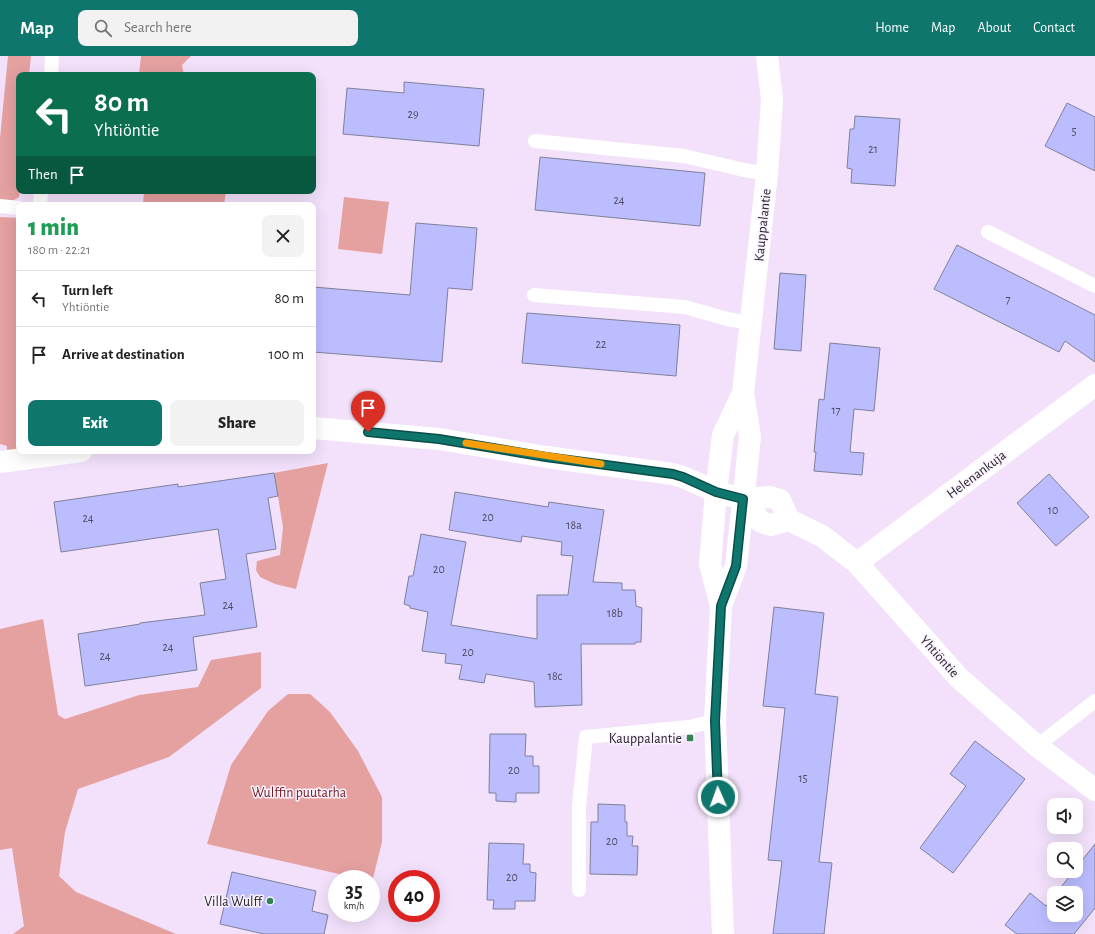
<!DOCTYPE html>
<meta charset="utf-8">
<style>
:root{--surface:#fff;--page:#f2f2f2;--text:#222;--muted:#767676;--line:#e0e0e0;--accent:#0f766e}
body{margin:0;font-family:"Alegreya Sans",sans-serif;background:var(--page);color:var(--text);height:100vh;display:flex;flex-direction:column;font-size:15px;white-space:nowrap}
*{box-sizing:border-box;margin:0}
p{font-size:13px;color:var(--muted)}
.icon{flex:none;width:22px;height:22px;fill:none;stroke:currentColor;stroke-width:2;stroke-linecap:round;stroke-linejoin:round}
.map{position:relative;flex:1;overflow:hidden}
.drawer{position:absolute;left:16px;top:146px;width:300px;height:252px;display:flex;flex-direction:column;background:var(--surface);border-radius:8px;box-shadow:0 4px 16px #0002}
.drawer>*{flex:none}
.hud{position:absolute;left:16px;top:16px;width:300px;height:122px;border-radius:8px;box-shadow:0 4px 16px #0002;background:#0b6e4f;color:#fff;overflow:hidden}
.controls{position:absolute;left:1047px;top:742px;display:grid;gap:8px}
.controls a{display:grid;place-items:center;width:36px;height:36px;border-radius:8px;background:var(--surface);box-shadow:0 4px 16px #0002;font-size:20px}
.speed{position:absolute;left:328px;top:814px;display:flex;gap:8px;font-size:20px;font-weight:700;text-align:center}
.speed>*{display:grid;place-content:center;width:52px;height:52px;border-radius:50%;background:var(--surface);box-shadow:0 4px 16px #0002;line-height:1}
.speed small{font-size:10px;font-weight:400}
.speed .limit{border:6px solid #d22;background:#fff;color:#111}
.pin{position:absolute;display:grid;place-items:center;width:34px;height:34px;color:#fff;margin:-41px -17px;border-radius:50% 50% 50% 0;rotate:-45deg;box-shadow:0 0 4px #0007}
.pin .icon{rotate:45deg}
.me{position:absolute;width:44px;margin:-22px;rotate:358deg;stroke-linejoin:round;filter:drop-shadow(0 0 3px #0008)}
.turn{display:flex;align-items:center;gap:14px;height:84px;padding:0 12px;font-size:18px}
.turn .icon{width:52px;height:52px;stroke-width:2.5}
.turn b{display:block;font-size:28px;line-height:34px}
.then{display:flex;align-items:center;height:38px;padding:0 12px;background:#0003;gap:8px;font-size:15px}
.round{display:grid;place-items:center;flex:none;width:42px;height:42px;border-radius:8px;background:var(--page)}
.overview{display:flex;align-items:center;justify-content:space-between;height:68px;padding:0 12px}
h1{font-size:24px;font-weight:800;line-height:30px;color:#1e9e55}
.primary-button{display:flex;gap:8px;margin-top:auto;padding:8px 12px}
.primary-button a{flex:1;height:46px;border-radius:8px;background:var(--accent);color:#fff;font-size:16px;font-weight:800;line-height:46px;text-align:center}
.primary-button a+a{background:var(--page);color:var(--text)}
ul{padding:0;list-style:none}
li{display:flex;align-items:center;gap:12px;height:56px;padding:0 12px;border-top:1px solid var(--line)}
li div{flex:1}
li b{display:block;font-size:15px}
li em{font-style:normal}
header{display:flex;align-items:center;gap:24px;box-sizing:border-box;height:56px;padding:0 20px;background:var(--accent);color:#fff}
header strong{font-size:19px}
nav{display:flex;gap:22px;margin-inline-start:auto;font-size:14px}
.search{width:280px;height:36px;background:var(--page);display:flex;align-items:center;gap:10px;box-sizing:border-box;padding:0 14px;border-radius:8px;color:var(--muted);font-size:15px}
.map>svg:first-child{display:block}
.green{fill:#e5a0a0}
.building{fill:#bbbdfe;stroke:#7f809a}
.lines{fill:none;stroke-linecap:round;stroke-linejoin:round}
.lane{stroke:#fff;stroke-width:14}
.street{stroke:#fff;stroke-width:22}
.secondary{stroke:#fff;stroke-width:22}
.route-casing{stroke:#0a4d48;stroke-width:10}
.route{stroke:#0f766e;stroke-width:7}
.slow{stroke:#f59e0b;stroke-width:7}
.poi-dot{fill:#338354;stroke:#faf3fd;stroke-width:1.5}
.labels{text-anchor:middle;stroke-width:3;stroke-linejoin:round;paint-order:stroke}
.number-label{font-size:12px;fill:#4e4a62}
.street-label{font-size:14px;fill:#2a242e;stroke:#faf3fd}
.poi-label{font-size:14px;fill:#2a242e;stroke:#faf3fd;text-anchor:end}
.park-label{font-size:14px;fill:#721a25;stroke:#faf3fd}
</style>
<header>
<strong>Map</strong>
<div class="search"><svg class="icon" aria-label="search" viewBox="0 0 24 24"><circle cx="10" cy="10" r="6"/><path d="M15 15l6 6"/></svg>Search here</div>
<nav><a>Home</a><a>Map</a><a>About</a><a>Contact</a></nav>
</header>
<div class="map">
<svg width="1095" height="878" viewBox="0 0 1095 878">
<rect width="100%" height="100%" fill="#f3e1fb"/>
<!-- green -->
<path class="green" d="M8,0H31L29,19H19V135H20L19,141L11,146L0,145V82Z
M141,0H191L182,9L184,19H139Z
M144,135H226L224,149H143Z
M344,141L389,146L382,198L338,193Z
M0,161L19,162V394L7,395V390L0,388Z
M328,407L296,533L275,528L260,521L256,514L257,505L280,499L283,471L274,417Z
M43,563L58,659L65,663L139,639L198,631L211,604L261,596V632L169,701L78,733L65,776L59,820L76,836L176,878H13L24,870L12,792L0,794V573Z
M288,638H310L330,656L358,695L382,741V786L372,826L371,823H361L207,788L231,709L268,655Z"/>
<!-- building -->
<path class="building" d="M404,26L484,33L479,90L343,78L347,32L404,37Z
M1067,47L1095,61V115L1045,90Z
M855,60L900,63L895,130L851,127L852,113L847,112L850,73H854Z
M540,101L705,117L700,170L535,154Z
M416,167L477,172L472,234L448,232L442,306L313,296V231L410,239Z
M957,189L1095,259V306L1065,285L1059,296L934,233Z
M780,217L806,219L801,295L774,293Z
M527,257L680,269L676,320L522,307Z
M830,287L880,292L874,355L854,353L850,396L864,397L862,419L814,415L816,396H814L819,343L824,344Z
M274,417L278,440L268,442L276,493L246,498L257,571L193,581L197,614L85,630L78,578L140,568V567L205,559L200,527L226,523L218,473L61,496L54,446L178,428V431Z
M1049,418L1089,461L1056,490L1017,447Z
M455,436L548,451L549,446L604,454L593,526L622,527V534H635L636,550L642,552L641,586H636L635,588H581L582,649L535,651L534,626L486,618L484,627L459,623L462,609L445,607L446,598L422,595L428,556L410,552V550L404,548L409,520H413L421,478L466,486L451,569L537,583V539H568L573,500L561,499L562,486L522,480L521,486L449,474Z
M774,551L824,557L815,638L838,641L819,806L832,807L824,878H773L782,805L768,804L785,652L763,650Z
M490,678H526L525,700H533V710H539V737H516V746L496,745V737H489Z
M975,685L1025,723L953,817L920,792L966,730L950,718Z
M598,748L625,749V766H627V780H633L632,790H638L637,819L590,818L591,766H598Z
M489,787L524,788L523,808H530V816L536,817L535,845H515V853H493L494,844H487Z
M1095,788V852L1074,878H1017L1005,869L1030,837L1046,850L1054,840V859H1076V837H1056L1074,815H1076V812Z
M232,816L316,835L312,855L328,859L324,878H264L220,868Z"/>
<g class="lines">
<!-- lane -->
<path class="lane" d="M51,19L52,0
M535,85L684,100L744,114L767,118
M40,149L41,135
M0,150L19,152
M988,176L1095,230
M534,239L685,251L727,263L751,267
M1037,690L1095,645
M579,834V750L586,681L689,671L715,665"/>
<!-- street -->
<path class="street" d="M313,372L439,383L546,401L673,418L683,421L716,436L743,443
M0,406L81,395
M857,507L1095,329"/>
<!-- secondary -->
<path class="secondary" d="M743,443L770,441L780,444L789,464L822,480L857,507L959,622L1037,690L1095,734
M743,443L761,466L771,469L789,464
M721,550L710,508L716,436L723,379L743,337
M723,878L715,665L721,550L736,510L750,381L743,337L767,118L772,44L767,0"/>
</g>
<g class="lines">
<!-- route casing -->
<g class="route-casing">
<path id="route" d="M368,376L439,383L546,401L673,418L683,421L716,436L743,443L736,510L721,550L715,665L718,741"/>
</g>
<!-- route -->
<use href="#route" class="route"/>
<!-- slow -->
<path class="slow" d="M466,387L601,408"/>
</g>
<!-- markers -->
<g class="poi-dot">
<rect x="686" y="678" width="8" height="8" rx="2"/>
<circle cx="270" cy="845" r="4"/>
</g>
<g class="labels">
<!-- number labels -->
<g class="number-label">
<text x="413" y="62">29</text>
<text x="1074" y="79">5</text>
<text x="873" y="97">21</text>
<text x="619" y="148">24</text>
<text x="1008" y="247">7</text>
<text x="601" y="292">22</text>
<text x="836" y="358">17</text>
<text x="1053" y="458">10</text>
<text x="488" y="465">20</text>
<text x="88" y="466">24</text>
<text x="574" y="473">18a</text>
<text x="439" y="517">20</text>
<text x="228" y="553">24</text>
<text x="615" y="561">18b</text>
<text x="168" y="595">24</text>
<text x="468" y="600">20</text>
<text x="105" y="604">24</text>
<text x="555" y="624">18c</text>
<text x="514" y="718">20</text>
<text x="803" y="726">15</text>
<text x="612" y="789">20</text>
<text x="512" y="825">20</text>
</g>
<!-- street labels -->
<g class="street-label">
<text transform="translate(762 169) rotate(-84)" y="5">Kauppalantie</text>
<text transform="translate(976 418) rotate(-37)" y="5">Helenankuja</text>
<text transform="translate(940 600) rotate(48)" y="5">Yhtiöntie</text>
</g>
<!-- poi labels -->
<g class="poi-label">
<text x="682" y="687">Kauppalantie</text>
<text x="262" y="850">Villa Wulff</text>
</g>
<!-- park labels -->
<g class="park-label">
<text x="299" y="741">Wulffin puutarha</text>
</g>
</g>
</svg>
<div class="controls">
<a><svg class="icon" aria-label="sound" viewBox="0 0 24 24"><path d="M4 9h4l5-4v14l-5-4H4zM17 9q2 3 0 6"/></svg></a>
<a><svg class="icon" aria-label="search" viewBox="0 0 24 24"><circle cx="10" cy="10" r="6"/><path d="M15 15l6 6"/></svg></a>
<a><svg class="icon" aria-label="layers" viewBox="0 0 24 24"><path d="M12 4l9 5-9 5-9-5zM3 14l9 5 9-5"/></svg></a>
</div>
<div class="speed"><div>35<small>km/h</small></div><div class="limit">40</div></div>
<div class="pin" style="left:368px;top:376px;background:#d93025"><svg class="icon" aria-label="arrive" viewBox="0 0 24 24"><path d="M6 21V4h12l-3 4 3 4H6"/></svg></div>
<svg class="me" style="left:718px;top:741px" viewBox="-20 -20 40 40"><circle r="17" fill="#0f766e" stroke="#fff" stroke-width="3"/><path d="M0-11L8 9 0 5-8 9z" fill="#fff"/></svg>
<div class="hud">
<div class="turn"><svg class="icon" aria-label="left" viewBox="0 0 24 24"><path d="M17 20v-9H6M10 6l-5 5 5 5"/></svg><div><b>80 m</b>Yhtiöntie</div></div>
<div class="then">Then<svg class="icon" aria-label="arrive" viewBox="0 0 24 24"><path d="M6 21V4h12l-3 4 3 4H6"/></svg></div>
</div>
<section class="drawer">
<div class="overview"><div><h1>1 min</h1><p>180 m · 22:21</p></div><a class="round"><svg class="icon" aria-label="close" viewBox="0 0 24 24"><path d="M6 6l12 12M18 6L6 18"/></svg></a></div>
<ul>
<li><svg class="icon" aria-label="left" viewBox="0 0 24 24"><path d="M17 20v-9H6M10 6l-5 5 5 5"/></svg><div><b>Turn left</b><p>Yhtiöntie</p></div><em>80 m</em></li>
<li><svg class="icon" aria-label="arrive" viewBox="0 0 24 24"><path d="M6 21V4h12l-3 4 3 4H6"/></svg><div><b>Arrive at destination</b></div><em>100 m</em></li>
</ul>
<div class="primary-button"><a>Exit</a><a>Share</a></div>
</section>
</div>
